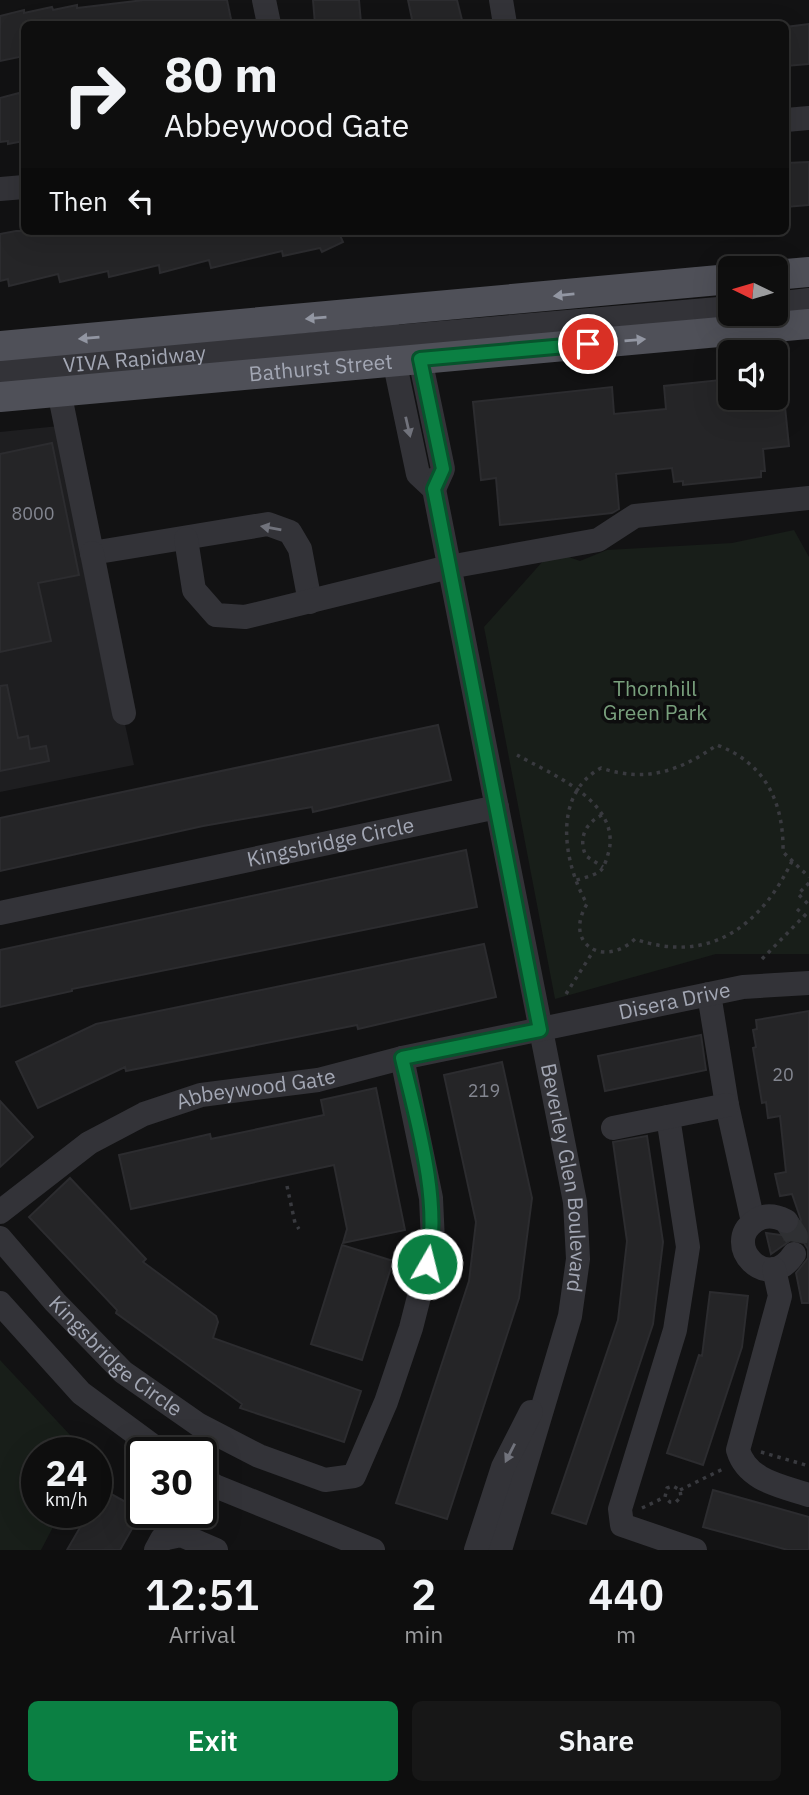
<!DOCTYPE html>
<style>
:root{--surface:#0e0e0e;--page:#171717;--text:#f1f3f6;--muted:#9b9c9e;--line:#2e2e2e;--accent:#0b8043}
body{margin:0;font-family:"IBM Plex Sans",sans-serif;background:var(--page);color:var(--text);height:100vh;display:flex;flex-direction:column;font-size:26px;white-space:nowrap}
*{box-sizing:border-box;margin:0}
p{font-size:23px;color:var(--muted)}
.icon{flex:none;width:38px;height:38px;fill:none;stroke:currentColor;stroke-width:2;stroke-linecap:round;stroke-linejoin:round}
.map{position:relative;height:1550px;overflow:hidden}
.side{display:flex;flex-direction:column;background:var(--surface);flex:1}
.side>*{flex:none}
.guide{position:absolute;left:21px;top:21px;width:768px;height:214px;border-radius:10px;box-shadow:0 7px 28px #0002,0 0 0 2px var(--line);background:#0e0e0e;color:var(--text);overflow:hidden}
.needle{width:46px;rotate:275deg}
.controls{position:absolute;left:718px;top:256px;display:grid;gap:14px}
.controls a{display:grid;place-items:center;width:70px;height:70px;border-radius:10px;background:var(--surface);box-shadow:0 7px 28px #0002,0 0 0 2px var(--line);font-size:35px}
.speed{position:absolute;left:21px;top:1437px;display:flex;gap:14px;font-size:35px;font-weight:700;text-align:center}
.speed>*{display:grid;place-content:center;width:91px;height:91px;border-radius:50%;background:var(--surface);box-shadow:0 7px 28px #0002,0 0 0 2px var(--line);line-height:1}
.speed small{font-size:18px;font-weight:400}
.speed .limit{border:4px solid #111;border-radius:10px;background:#fff;color:#111}
.pin{position:absolute;display:grid;place-items:center;width:60px;height:60px;color:#fff;margin:-30px;border:4px solid #fff;border-radius:50%;box-shadow:0 2px 7px #0007}
.me{position:absolute;width:77px;margin:-38px;rotate:8deg;stroke-linejoin:round;filter:drop-shadow(0 0 5px #0008)}
.turn{display:flex;align-items:center;gap:24px;height:147px;padding:0 28px;font-size:32px}
.turn .icon{width:91px;height:91px;stroke-width:2.5}
.turn b{display:block;font-size:49px;line-height:60px}
.then{display:flex;align-items:center;height:66px;padding:0 28px;background:#0003;gap:14px;font-size:26px}
.eta{display:flex;justify-content:space-evenly;align-items:center;height:119px;text-align:center}
.eta b{font-size:42px;font-weight:600;line-height:49px}
.action{display:flex;gap:14px;margin-top:auto;padding:14px 28px}
.action a{flex:1;height:80px;border-radius:10px;background:var(--accent);color:#fff;font-size:28px;font-weight:600;line-height:80px;text-align:center}
.action a+a{background:var(--page);color:var(--text)}
.map>svg:first-child{display:block}
.built{fill:#1e1e20}
.green{fill:#181e19}
.building{fill:#252527;stroke:#2c2c2f;stroke-width:2}
.lines{fill:none;stroke-linecap:round;stroke-linejoin:round}
.minor-tunnel{stroke:#2f3033;stroke-width:24;stroke-dasharray:24 12;stroke-linecap:butt}
.path{stroke:#393a3f;stroke-width:3.5;stroke-dasharray:3.5 5;stroke-linecap:butt}
.minor{stroke:#333338;stroke-width:24}
.major{stroke:#4f5058;stroke-width:30}
.oneway{fill:#9296a2}
.oneway2{fill:#71737c}
.route-casing{stroke:#07532c;stroke-width:18}
.route{stroke:#0b8043;stroke-width:12}
.labels{text-anchor:middle;stroke-width:7;stroke-linejoin:round;paint-order:stroke}
.number-label{font-size:18px;fill:#838690}
.street-label{font-size:21px;fill:#a3a7b4;stroke:#0d0d0e}
.park-label{font-size:21px;fill:#79a07d;stroke:#0d0d0e}
</style>
<div class="map">
<svg width="809" height="1550" viewBox="0 0 809 1550">
<rect width="100%" height="100%" fill="#121213"/>
<!-- built -->
<path class="built" d="M59,426L134,765L0,792V432Z"/>
<!-- green -->
<path class="green" d="M794,530L809,557V954H716L555,999L484,627L552,551L580,561L607,550L732,543Z
M0,1360L86,1452H37V1512H61L41,1550H0Z"/>
<!-- building -->
<path class="building" d="M144,0H227L232,24H24V56L0,61V16L24,10V13L52,7L53,10L77,5V8Z
M313,0H359L361,23L315,24Z
M408,0H457L463,24H413Z
M809,24V64L786,66V27Z
M19,93L21,98L24,97V141L8,144V141L0,142V98Z
M809,162V205L786,207V163Z
M16,231H338L343,242L322,252L320,248L283,256L282,251L211,268L209,260L160,273L159,265L109,277L108,271L60,282L58,274L9,286L8,279L0,281V234Z
M730,379V397H784L789,446L763,449L765,471H761V477L683,485V481L674,482L672,468L616,474L619,509L612,513L500,525L496,478L481,480L473,402L612,387L614,414L666,409L664,386Z
M52,443L79,575L38,583L51,641L0,652V454Z
M7,685L18,738L28,736L30,749L46,746L49,761L0,771V686Z
M438,725L451,780L313,812L312,807L203,826L0,871V818Z
M466,850L477,907L72,989V991L0,1007V950Z
M484,944L496,997L358,1029L357,1025L126,1071L125,1067L38,1108L16,1062L96,1024Z
M809,1011V1303H802L796,1273L808,1258V1249L804,1243L791,1240L771,1254L766,1233L788,1236L799,1228L801,1220L792,1194L780,1196L775,1174L786,1172L780,1116L768,1118L766,1102L762,1103L753,1048L756,1047L753,1030L757,1029L756,1020Z
M701,1035L706,1070L605,1091L598,1056Z
M502,1062L532,1198L519,1298L447,1519L396,1503L469,1281L476,1222L444,1075Z
M376,1088L405,1230L343,1243L347,1229L334,1165L131,1209L119,1155L210,1134L211,1139L324,1115L321,1100Z
M0,1101L33,1137L0,1167Z
M647,1136L663,1242L653,1324L586,1524L552,1513L618,1320L627,1241L613,1142Z
M70,1178L146,1259L143,1262L216,1316L218,1322L213,1338L361,1391L344,1442L240,1408L242,1404L116,1313L117,1310L29,1217Z
M342,1245L393,1261L362,1360L311,1344Z
M710,1292L748,1296L742,1347L703,1465L667,1453L699,1355L702,1356Z
M102,1489L142,1511L120,1550H67L89,1512H96V1499Z
M713,1490L809,1517V1550H788L703,1527Z"/>
<g class="lines">
<!-- minor-tunnel -->
<path class="minor-tunnel" d="M786,1221L796,1236L794,1254"/>
<!-- path -->
<path class="path" d="M517,755C551,774 620,801 609,851C607,857 605,867 600,871C594,876 582,878 574,881
M602,815C585,823 578,839 586,856L603,867
M792,861C761,926 709,965 635,939C603,969 563,943 587,904C564,864 551,795 601,768C646,783 680,771 717,745C765,763 784,802 783,852L809,877
M809,883L798,894L809,905
M797,909L809,919
M762,959L809,911
M566,994L594,950
M287,1186L295,1223L299,1229
M761,1452L809,1466
M680,1490L725,1468
M642,1508L665,1497L667,1488L673,1486L680,1490L681,1497L676,1502H670L665,1497"/>
<!-- minor -->
<g class="minor">
<path d="M264,0L269,24"/>
<path d="M501,0L505,24"/>
<path d="M786,120L809,118"/>
<path d="M0,189L24,187"/>
<path d="M775,304L809,300"/>
<path id="s1" d="M384,312L418,474L434,489L575,1202L578,1259L570,1316L500,1550"/>
<path d="M417,344L443,469L434,489"/>
<path id="s2" d="M0,371L730,308"/>
<path d="M59,391L92,553L268,524L290,532L300,549L310,602"/>
<path d="M186,539L194,590L216,615L245,617L449,567L598,540L635,516L809,498"/>
<path d="M92,553L124,713"/>
<path id="s3" d="M0,913L497,807"/>
<path d="M709,994L727,1105L753,1222"/>
<path d="M668,1117L688,1247L675,1330L620,1509L622,1525L695,1550"/>
<path d="M613,1128L727,1105"/>
<path id="s4" d="M0,1212L89,1143L144,1114L201,1095L318,1080L402,1058L743,987L809,983"/>
<path d="M786,1221C776,1216 765,1214 755,1221C721,1244 767,1295 794,1254"/>
<path id="s5" d="M0,1238L55,1302L123,1372L199,1425L259,1456L325,1480L354,1476L386,1402L411,1328L433,1242L431,1198L402,1058"/>
<path d="M774,1269L780,1296L738,1450C747,1481 782,1486 809,1495"/>
<path d="M0,1303L81,1393L161,1452"/>
<path d="M201,1478L215,1486L373,1550"/>
<path d="M156,1550L162,1539L181,1535L216,1550"/>
<path d="M476,1550L503,1467L531,1412"/>
</g>
<!-- major -->
<g class="major">
<path d="M775,275L809,272"/>
<path d="M0,346L730,279"/>
<path id="s6" d="M0,397L809,324"/>
</g>
</g>
<!-- one-way arrows -->
<defs><path id="oneway-solid" d="M-6-.8H1V-3.2L6.5 0L1 3.2V.8H-6Z" transform="scale(1.75)"/></defs>
<g class="oneway">
<use href="#oneway-solid" transform="translate(564 295) rotate(174)"/>
<use href="#oneway-solid" transform="translate(316 318) rotate(175)"/>
<use href="#oneway-solid" transform="translate(89 338) rotate(175)"/>
<use href="#oneway-solid" transform="translate(635 340) rotate(-5)"/>
</g>
<g class="oneway2">
<use href="#oneway-solid" transform="translate(408 427) rotate(77)"/>
<use href="#oneway-solid" transform="translate(271 528) rotate(-170)"/>
<use href="#oneway-solid" transform="translate(510 1453) rotate(117)"/>
</g>
<g class="lines">
<!-- route casing -->
<g class="route-casing">
<path id="route" d="M427,1264C442,1204 416,1117 402,1058L540,1030L434,489L443,469L420,359L588,344"/>
</g>
<!-- route -->
<use href="#route" class="route"/>
</g>
<g class="labels">
<!-- number labels -->
<g class="number-label">
<text x="33" y="520">8000</text>
<text x="783" y="1081">20</text>
<text x="484" y="1097">219</text>
</g>
<!-- street labels -->
<g class="street-label">
<text dy="7" stroke="none"><textPath href="#s2" startOffset="135">VIVA Rapidway</textPath></text>
<text dy="7" stroke="none"><textPath href="#s6" startOffset="322">Bathurst Street</textPath></text>
<text dy="7" stroke="none"><textPath href="#s3" startOffset="338">Kingsbridge Circle</textPath></text>
<text dy="7" stroke="none"><textPath href="#s4" startOffset="718">Disera Drive</textPath></text>
<text dy="7" stroke="none"><textPath href="#s4" startOffset="290">Abbeywood Gate</textPath></text>
<text dy="7" stroke="none"><textPath href="#s1" startOffset="889">Beverley Glen Boulevard</textPath></text>
<text dy="7" stroke="none"><textPath href="#s5" startOffset="166">Kingsbridge Circle</textPath></text>
</g>
<!-- park labels -->
<g class="park-label">
<text x="655" y="696">Thornhill<tspan x="655" dy="24">Green Park</tspan></text>
</g>
</g>
</svg>
<div class="controls">
<a><svg class="needle" viewBox="-14 -14 28 28"><path d="M0-13l5 13h-10z" fill="#e53935"/><path d="M0 13l5-13h-10z" fill="#9b9c9e"/></svg></a>
<a><svg class="icon" aria-label="sound" viewBox="0 0 24 24"><path d="M4 9h4l5-4v14l-5-4H4zM17 9q2 3 0 6"/></svg></a>
</div>
<div class="speed"><div>24<small>km/h</small></div><div class="limit">30</div></div>
<div class="pin" style="left:588px;top:344px;background:#d93025"><svg class="icon" aria-label="arrive" viewBox="0 0 24 24"><path d="M6 21V4h12l-3 4 3 4H6"/></svg></div>
<svg class="me" style="left:427px;top:1264px" viewBox="-20 -20 40 40"><circle r="17" fill="#0b8043" stroke="#fff" stroke-width="3"/><path d="M0-11L8 9 0 5-8 9z" fill="#fff"/></svg>
<div class="guide">
<div class="turn"><svg class="icon" aria-label="right" viewBox="0 0 24 24"><path d="M7 20v-9h11M14 6l5 5-5 5"/></svg><div><b>80 m</b>Abbeywood Gate</div></div>
<div class="then">Then<svg class="icon" aria-label="left" viewBox="0 0 24 24"><path d="M17 20v-9H6M10 6l-5 5 5 5"/></svg></div>
</div>
</div>
<section class="side">
<div class="eta">
<div><b>12:51</b><p>Arrival</p></div>
<div><b>2</b><p>min</p></div>
<div><b>440</b><p>m</p></div>
</div>
<div class="action"><a>Exit</a><a>Share</a></div>
</section>
